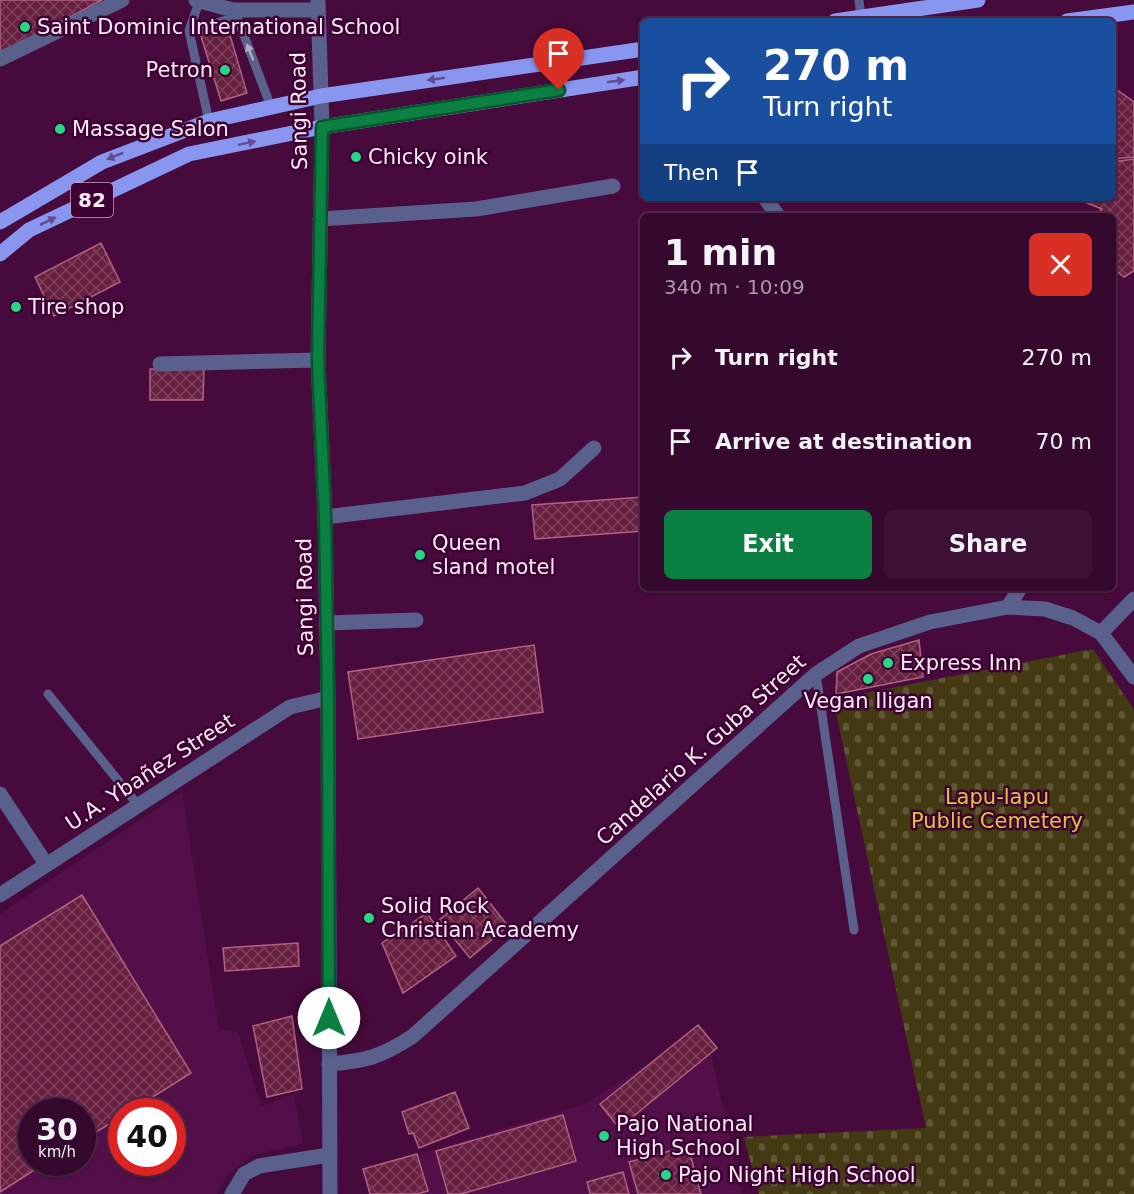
<!DOCTYPE html>
<meta charset="utf-8">
<style>
:root{--surface:#35082e;--page:#3d1136;--text:#f1f3f6;--muted:#aa9aaa;--line:#4f294a;--accent:#0b8043}
body{margin:0;font-family:"DejaVu Sans",sans-serif;background:var(--page);color:var(--text);height:100vh;display:flex;flex-direction:column;font-size:22px;white-space:nowrap}
*{box-sizing:border-box;margin:0}
p{font-size:20px;color:var(--muted)}
.icon{flex:none;width:33px;height:33px;fill:none;stroke:currentColor;stroke-width:2;stroke-linecap:round;stroke-linejoin:round}
.map{position:relative;flex:1;overflow:hidden}
.drawer{position:absolute;left:640px;top:213px;width:476px;height:378px;display:flex;flex-direction:column;background:var(--surface);border-radius:9px;box-shadow:0 2px 4px #0004,0 0 0 2px var(--line)}
.drawer>*{flex:none}
.banner{position:absolute;left:640px;top:18px;width:476px;height:183px;border-radius:9px;box-shadow:0 2px 4px #0004,0 0 0 2px var(--line);background:#1a4fa0;color:#fff;overflow:hidden}
.speed{position:absolute;left:18px;top:1098px;display:flex;gap:12px;font-size:30px;font-weight:700;text-align:center}
.speed>*{display:grid;place-content:center;width:78px;height:78px;border-radius:50%;background:var(--surface);box-shadow:0 2px 4px #0004,0 0 0 2px var(--line);line-height:1}
.speed small{font-size:15px;font-weight:400}
.speed .limit{border:9px solid #d22;background:#fff;color:#111}
.pin{position:absolute;display:grid;place-items:center;width:51px;height:51px;color:#fff;margin:-62px -26px;border-radius:50% 50% 50% 0;rotate:-45deg;box-shadow:0 0 6px #0007}
.pin .icon{rotate:45deg}
.me{position:absolute;width:66px;margin:-33px;rotate:0deg;stroke-linejoin:round;filter:drop-shadow(0 0 4px #0008)}
.turn{display:flex;align-items:center;gap:21px;height:126px;padding:0 24px;font-size:27px}
.turn .icon{width:78px;height:78px;stroke-width:2.5}
.turn b{display:block;font-size:42px;line-height:51px}
.then{display:flex;align-items:center;height:57px;padding:0 24px;background:#0003;gap:12px;font-size:22px}
.round{display:grid;place-items:center;flex:none;width:63px;height:63px;border-radius:9px;background:var(--page)}
.summary{display:flex;align-items:center;justify-content:space-between;height:102px;padding:0 24px}
h1{font-size:36px;font-weight:700;line-height:45px}
.cta{display:flex;gap:12px;margin-top:auto;padding:12px 24px}
.cta a{flex:1;height:69px;border-radius:9px;background:var(--accent);color:#fff;font-size:24px;font-weight:700;line-height:69px;text-align:center}
.cta a+a{background:var(--page);color:var(--text)}
ul{padding:0;list-style:none}
li{display:flex;align-items:center;gap:18px;height:84px;padding:0 24px}
li div{flex:1}
li b{display:block;font-size:22px}
li em{font-style:normal}
.map>svg:first-child{display:block}
.built{fill:#531048;fill-rule:evenodd}
.cemetery{fill:url(#cemetery-stones)}
.building{fill:url(#building-cross-hatch);stroke:#b16280;stroke-width:1.5}
.lines{fill:none;stroke-linecap:round;stroke-linejoin:round}
.service{stroke:#59608c;stroke-width:9}
.minor{stroke:#59608c;stroke-width:15}
.tertiary{stroke:#59608c;stroke-width:15}
.primary{stroke:#8996f0;stroke-width:15}
.oneway{fill:#b2acc6}
.oneway2{fill:#624b91}
.route-casing{stroke:#07532c;stroke-width:15}
.route{stroke:#0b8043;stroke-width:10}
.poi-dot{fill:#26d886;stroke:#3c0032;stroke-width:2}
.labels{text-anchor:middle;stroke-width:5;stroke-linejoin:round;paint-order:stroke}
.shield{fill:#3c0032;stroke:#c2a4bb;stroke-width:1.5}
.shield-label{font-size:20px;font-weight:bold;fill:#fbebf6}
.poi-label{font-size:21px;fill:#fbebf6;stroke:#3c0032;text-anchor:start}
.street-label{font-size:21px;fill:#fbebf6;stroke:#3c0032}
.park-label{font-size:21px;fill:#dfc23d;stroke:#3c0032}
</style>
<div class="map">
<svg width="1134" height="1194" viewBox="0 0 1134 1194">
<defs>
<pattern id="cemetery-stones" width="16" height="16" patternUnits="userSpaceOnUse" patternTransform="scale(1.5)"><rect width="16" height="16" fill="#433a13"/><path d="M2 7V4a2 2 0 0 1 4 0v3zM10 15v-3a2 2 0 0 1 4 0v3z" fill="#5f5736"/></pattern>
<pattern id="building-cross-hatch" width="8" height="8" patternUnits="userSpaceOnUse" patternTransform="scale(1.5)"><rect width="8" height="8" fill="#682040"/><path d="M0 0l8 8M0 8l8-8" fill="none" stroke="#7e415c"/></pattern>
</defs>
<rect width="100%" height="100%" fill="#470a3d"/>
<!-- built -->
<path class="built" d="M182,792L219,1029L238,1032L261,1106L294,1094L303,1144L253,1155L227,1176L217,1194H0V914ZM32,1112H82V1162H32ZM122,1112H172V1162H122Z
M705,1027L742,1194H376L371,1169L585,1104Z"/>
<!-- cemetery -->
<path class="cemetery" d="M1093,649L1134,710V1194H759L744,1137L926,1128L833,699Z"/>
<!-- building -->
<path class="building" d="M0,0H102L0,54Z
M227,25L247,93L221,101L200,33Z
M1113,87L1134,102V157L1113,159Z
M1134,159V271L1124,277L1113,268V216H1095L1102,209L1075,198H1113V162Z
M101,243L120,282L54,316L35,277Z
M150,369H204L203,400H150Z
M643,497L644,531L535,539L532,505Z
M919,640L923,677L836,694L837,672L871,654Z
M534,645L543,712L358,739L348,672Z
M478,888L508,926L470,958L439,920Z
M82,895L191,1073L129,1112H122V1116L82,1141V1112H32V1162H47L0,1192V946Z
M427,913L456,956L403,993L382,943Z
M298,943L299,966L225,971L223,948Z
M292,1016L302,1089L267,1097L253,1026Z
M698,1025L717,1048L619,1128L600,1104Z
M455,1092L469,1128L419,1148L413,1133L409,1134L402,1112Z
M563,1115L576,1161L461,1194H448L436,1151Z
M688,1146L701,1194H638L629,1162Z
M417,1154L428,1191L417,1194H370L363,1169Z
M623,1172L629,1194H590L587,1182Z"/>
<g class="lines">
<!-- service -->
<path class="service" d="M859,0L861,17
M189,31L199,2
M209,121L189,31L237,17L271,107
M816,674L854,930
M48,694L138,805"/>
<!-- minor -->
<path class="minor" d="M0,59L122,0
M765,198L778,216
M320,219L476,209L613,186
M160,364L318,360
M325,517L525,493L560,479L594,448
M1008,607L1020,588
M326,623L416,620
M1101,633L1134,599
M0,794L46,864
M0,895L290,707L328,698
M329,1064C366,1061 381,1057 413,1036L816,674L859,646L930,622L1008,607L1045,609L1073,618L1101,633L1134,677
M232,1194L244,1174L259,1166L329,1155"/>
<!-- tertiary -->
<path class="tertiary" d="M196,0L233,10H318
M318,0L322,127L318,360L325,517L328,698L330,1194"/>
<!-- primary -->
<path class="primary" d="M835,21L978,0
M1067,21L1134,12
M0,222L102,162L209,121L321,96L644,49
M0,254L29,230L189,154L322,127L644,77"/>
</g>
<!-- one-way arrows -->
<defs><path id="oneway-solid" d="M-6-.8H1V-3.2L6.5 0L1 3.2V.8H-6Z" transform="scale(1.5)"/></defs>
<use class="oneway" href="#oneway-solid" transform="translate(250 52) rotate(-112)"/>
<g class="oneway2">
<use href="#oneway-solid" transform="translate(436 79) rotate(172)"/>
<use href="#oneway-solid" transform="translate(616 81) rotate(-8)"/>
<use href="#oneway-solid" transform="translate(247 143) rotate(-12)"/>
<use href="#oneway-solid" transform="translate(115 156) rotate(158)"/>
<use href="#oneway-solid" transform="translate(48 221) rotate(-26)"/>
</g>
<g class="lines">
<!-- route casing -->
<g class="route-casing">
<path id="route" d="M329,1018L328,698L325,517L318,360L322,127L559,90"/>
</g>
<!-- route -->
<use href="#route" class="route"/>
</g>
<!-- markers -->
<g class="poi-dot">
<circle cx="25" cy="27" r="6"/>
<circle cx="225" cy="70" r="6"/>
<circle cx="60" cy="129" r="6"/>
<circle cx="356" cy="157" r="6"/>
<circle cx="16" cy="307" r="6"/>
<circle cx="420" cy="555" r="6"/>
<circle cx="888" cy="663" r="6"/>
<circle cx="868" cy="679" r="6"/>
<circle cx="369" cy="918" r="6"/>
<circle cx="604" cy="1136" r="6"/>
<circle cx="666" cy="1175" r="6"/>
</g>
<g class="labels">
<!-- shield labels -->
<rect class="shield" x="71" y="183" width="42" height="34" rx="4.5"/>
<g class="shield-label">
<text x="92" y="207">82</text>
</g>
<!-- poi labels -->
<g class="poi-label">
<text x="37" y="34">Saint Dominic International School</text>
<text x="213" y="77" text-anchor="end">Petron</text>
<text x="72" y="136">Massage Salon</text>
<text x="368" y="164">Chicky oink</text>
<text x="28" y="314">Tire shop</text>
<text x="432" y="550">Queen<tspan x="432" dy="24">sland motel</tspan></text>
<text x="900" y="670">Express Inn</text>
<text x="868" y="708" text-anchor="middle">Vegan Iligan</text>
<text x="381" y="913">Solid Rock<tspan x="381" dy="24">Christian Academy</tspan></text>
<text x="616" y="1131">Pajo National<tspan x="616" dy="24">High School</tspan></text>
<text x="678" y="1182">Pajo Night High School</text>
</g>
<!-- street labels -->
<g class="street-label">
<text transform="translate(299 111) rotate(-91)" y="7">Sangi Road</text>
<text transform="translate(305 597) rotate(-91)" y="7">Sangi Road</text>
<text transform="translate(701 750) rotate(-42)" y="7">Candelario K. Guba Street</text>
<text transform="translate(150 772) rotate(-33)" y="7">U.A. Ybañez Street</text>
</g>
<!-- park labels -->
<g class="park-label">
<text x="997" y="804">Lapu-lapu<tspan x="997" dy="24">Public Cemetery</tspan></text>
</g>
</g>
</svg>
<div class="speed"><div>30<small>km/h</small></div><div class="limit">40</div></div>
<div class="pin" style="left:559px;top:90px;background:#d93025"><svg class="icon" aria-label="arrive" viewBox="0 0 24 24"><path d="M6 21V4h12l-3 4 3 4H6"/></svg></div>
<svg class="me" style="left:329px;top:1018px" viewBox="-20 -20 40 40"><circle r="19" fill="#fff"/><path d="M0-13L10 11 0 6-10 11z" fill="#0b8043"/></svg>
<div class="banner">
<div class="turn"><svg class="icon" aria-label="right" viewBox="0 0 24 24"><path d="M7 20v-9h11M14 6l5 5-5 5"/></svg><div><b>270 m</b>Turn right</div></div>
<div class="then">Then<svg class="icon" aria-label="arrive" viewBox="0 0 24 24"><path d="M6 21V4h12l-3 4 3 4H6"/></svg></div>
</div>
<section class="drawer">
<div class="summary"><div><h1>1 min</h1><p>340 m · 10:09</p></div><a class="round" style="background:#d93025;color:#fff"><svg class="icon" aria-label="close" viewBox="0 0 24 24"><path d="M6 6l12 12M18 6L6 18"/></svg></a></div>
<ul>
<li><svg class="icon" aria-label="right" viewBox="0 0 24 24"><path d="M7 20v-9h11M14 6l5 5-5 5"/></svg><div><b>Turn right</b></div><em>270 m</em></li>
<li><svg class="icon" aria-label="arrive" viewBox="0 0 24 24"><path d="M6 21V4h12l-3 4 3 4H6"/></svg><div><b>Arrive at destination</b></div><em>70 m</em></li>
</ul>
<div class="cta"><a>Exit</a><a>Share</a></div>
</section>
</div>
